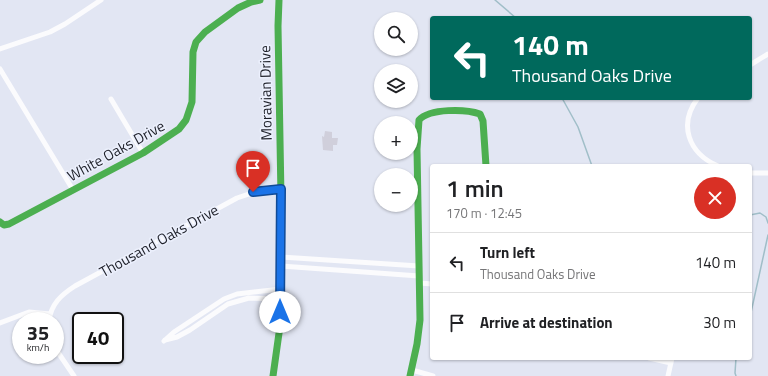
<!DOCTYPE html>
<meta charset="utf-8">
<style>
:root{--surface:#fff;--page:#f6f6f6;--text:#202124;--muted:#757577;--line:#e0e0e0}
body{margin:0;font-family:"Titillium Web",sans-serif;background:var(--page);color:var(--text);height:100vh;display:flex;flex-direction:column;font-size:15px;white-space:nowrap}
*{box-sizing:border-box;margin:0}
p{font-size:13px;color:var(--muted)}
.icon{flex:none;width:22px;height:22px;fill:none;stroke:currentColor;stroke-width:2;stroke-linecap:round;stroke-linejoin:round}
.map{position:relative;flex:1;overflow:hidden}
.details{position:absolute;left:430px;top:164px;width:322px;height:196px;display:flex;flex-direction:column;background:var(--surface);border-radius:4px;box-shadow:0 1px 3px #0004}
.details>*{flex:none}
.guide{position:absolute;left:430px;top:16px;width:322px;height:84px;border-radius:4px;box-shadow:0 1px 3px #0004;background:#00695c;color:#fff;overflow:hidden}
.controls{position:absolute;left:374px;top:12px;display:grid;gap:8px}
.controls a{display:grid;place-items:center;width:44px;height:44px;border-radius:50%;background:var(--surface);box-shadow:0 1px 3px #0004;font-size:20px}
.speed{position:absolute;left:12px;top:312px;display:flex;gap:8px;font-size:20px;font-weight:700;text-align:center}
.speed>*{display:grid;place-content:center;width:52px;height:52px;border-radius:50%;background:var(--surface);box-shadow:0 1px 3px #0004;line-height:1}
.speed small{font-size:10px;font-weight:400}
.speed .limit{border:2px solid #111;border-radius:6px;background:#fff;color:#111}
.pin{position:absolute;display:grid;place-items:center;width:34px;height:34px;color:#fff;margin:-41px -17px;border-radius:50% 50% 50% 0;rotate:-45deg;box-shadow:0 0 4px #0007}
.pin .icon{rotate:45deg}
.me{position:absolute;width:44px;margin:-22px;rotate:0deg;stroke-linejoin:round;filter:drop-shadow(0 0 3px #0008)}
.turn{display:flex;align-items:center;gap:14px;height:84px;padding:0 16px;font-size:18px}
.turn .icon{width:52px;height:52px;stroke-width:2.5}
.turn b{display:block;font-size:28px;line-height:34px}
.round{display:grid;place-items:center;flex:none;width:42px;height:42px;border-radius:21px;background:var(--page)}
.summary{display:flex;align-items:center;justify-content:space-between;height:68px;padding:0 16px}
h1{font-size:24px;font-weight:600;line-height:30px}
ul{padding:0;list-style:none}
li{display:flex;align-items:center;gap:12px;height:60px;padding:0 16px;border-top:1px solid var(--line)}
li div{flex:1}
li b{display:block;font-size:15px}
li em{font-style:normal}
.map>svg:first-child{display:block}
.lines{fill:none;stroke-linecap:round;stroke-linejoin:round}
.stream{stroke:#a0bec8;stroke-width:1.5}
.building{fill:#d0cfdb}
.street{stroke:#fbfbfd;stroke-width:5}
.fast{stroke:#4caf50;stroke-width:7}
.route-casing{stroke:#114b97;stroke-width:10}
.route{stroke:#1a73e8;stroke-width:7}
.labels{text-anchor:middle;stroke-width:3;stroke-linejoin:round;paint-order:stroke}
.street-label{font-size:15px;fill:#1e2029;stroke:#ecf0fd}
</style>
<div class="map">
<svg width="768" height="376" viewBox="0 0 768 376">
<rect width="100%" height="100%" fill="#e2e6f3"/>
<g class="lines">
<!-- stream -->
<path class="stream" d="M495,0L516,18
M562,98L578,127L592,166
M750,215L760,213L766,217L768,223
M750,317L768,235
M736,376L735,373L736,358"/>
</g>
<!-- building -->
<path class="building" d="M325,131L332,132V138H338L337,145H333V151L323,150L322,136L324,137Z"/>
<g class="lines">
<!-- street -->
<path class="street" d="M0,49L50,32L65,24L101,0
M750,65L768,54
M0,69L73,190
M698,98C678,124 688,153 718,166
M111,99L143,153
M750,173H768
M281,257L419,266
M281,266L419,276
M420,283L432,284
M49,321C51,304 61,295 75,286L237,198L261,190L281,189
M0,323L29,312L50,314
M165,340L177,337L190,330L228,304L249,298L280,299
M164,341L174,332L224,299L237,294L281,289
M55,348L74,376
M649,358L671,363
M412,370L433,376
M668,376L672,358"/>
<!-- fast -->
<path class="fast" d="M0,222L4,225L9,224L143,153L179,129L186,120L192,102L193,52L196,42L205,32L238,8L251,2L260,0
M273,376L280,326L281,197L278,26L279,0
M410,376L417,344L420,320L417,149L419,120C430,108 466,109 480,114L483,121L486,166"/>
</g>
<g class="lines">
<!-- route casing -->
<g class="route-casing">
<path id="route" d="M253,192L281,189L280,312"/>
</g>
<!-- route -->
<use href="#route" class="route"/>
</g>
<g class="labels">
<!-- street labels -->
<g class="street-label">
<text transform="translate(266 93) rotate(-91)" y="5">Moravian Drive</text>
<text transform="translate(116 151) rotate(-29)" y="5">White Oaks Drive</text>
<text transform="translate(159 241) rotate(-29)" y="5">Thousand Oaks Drive</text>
</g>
</g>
</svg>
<div class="controls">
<a><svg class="icon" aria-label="search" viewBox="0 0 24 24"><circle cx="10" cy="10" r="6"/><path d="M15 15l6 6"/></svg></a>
<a><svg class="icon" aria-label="layers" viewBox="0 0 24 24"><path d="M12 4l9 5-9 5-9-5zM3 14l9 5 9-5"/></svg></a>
<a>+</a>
<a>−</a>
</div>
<div class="speed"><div>35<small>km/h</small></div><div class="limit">40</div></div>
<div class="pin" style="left:253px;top:192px;background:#d93025"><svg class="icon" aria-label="arrive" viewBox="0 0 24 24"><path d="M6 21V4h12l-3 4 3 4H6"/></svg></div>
<svg class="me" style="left:280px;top:312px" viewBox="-20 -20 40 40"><circle r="19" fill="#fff"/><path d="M0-13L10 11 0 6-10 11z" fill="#1a73e8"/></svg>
<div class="guide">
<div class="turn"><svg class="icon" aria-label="left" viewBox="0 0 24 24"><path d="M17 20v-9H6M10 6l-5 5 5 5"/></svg><div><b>140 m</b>Thousand Oaks Drive</div></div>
</div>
<section class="details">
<div class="summary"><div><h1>1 min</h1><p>170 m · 12:45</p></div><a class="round" style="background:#d93025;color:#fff"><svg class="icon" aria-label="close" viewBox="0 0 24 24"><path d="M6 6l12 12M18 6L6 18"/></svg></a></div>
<ul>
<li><svg class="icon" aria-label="left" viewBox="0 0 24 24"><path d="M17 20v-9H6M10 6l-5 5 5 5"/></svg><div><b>Turn left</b><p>Thousand Oaks Drive</p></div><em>140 m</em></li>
<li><svg class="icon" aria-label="arrive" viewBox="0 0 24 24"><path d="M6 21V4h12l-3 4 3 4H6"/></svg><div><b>Arrive at destination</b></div><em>30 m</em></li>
</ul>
</section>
</div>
